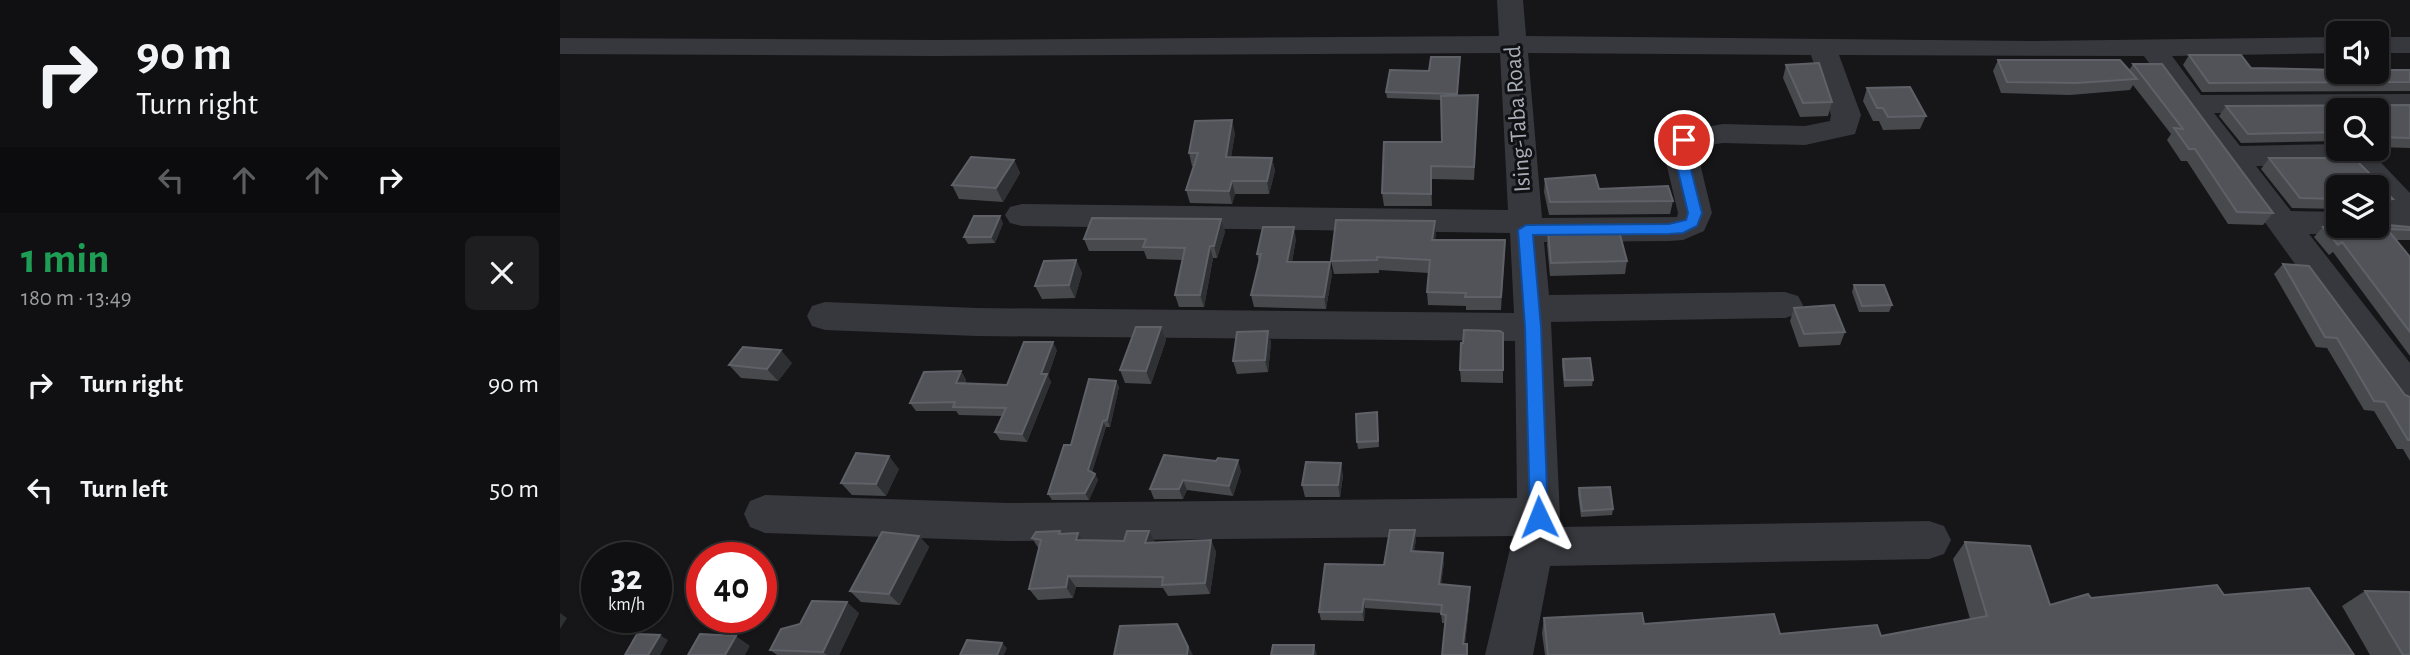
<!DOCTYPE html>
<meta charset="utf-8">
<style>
:root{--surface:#101012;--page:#1e1e20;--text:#f1f3f6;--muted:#9c9d9f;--line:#303032}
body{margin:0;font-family:"Alegreya Sans",sans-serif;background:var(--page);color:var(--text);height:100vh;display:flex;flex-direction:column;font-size:26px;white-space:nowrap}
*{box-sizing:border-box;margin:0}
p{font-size:23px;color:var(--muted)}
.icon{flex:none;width:38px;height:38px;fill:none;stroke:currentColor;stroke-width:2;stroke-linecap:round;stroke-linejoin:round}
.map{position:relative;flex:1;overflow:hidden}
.drawer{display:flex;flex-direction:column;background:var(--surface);width:560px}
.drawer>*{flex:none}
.guide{background:#101012;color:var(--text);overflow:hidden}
.tools{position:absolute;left:1766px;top:21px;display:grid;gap:14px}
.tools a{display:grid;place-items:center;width:63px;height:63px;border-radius:10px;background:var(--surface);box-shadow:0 2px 5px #0004,0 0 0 2px var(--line);font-size:35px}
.speed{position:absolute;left:21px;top:542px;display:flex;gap:14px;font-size:35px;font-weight:700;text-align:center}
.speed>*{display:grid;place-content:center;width:91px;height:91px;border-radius:50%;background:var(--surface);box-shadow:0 2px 5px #0004,0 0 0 2px var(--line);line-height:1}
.speed small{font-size:18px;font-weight:400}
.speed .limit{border:10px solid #d22;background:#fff;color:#111}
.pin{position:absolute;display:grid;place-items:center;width:60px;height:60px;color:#fff;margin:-30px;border:4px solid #fff;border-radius:50%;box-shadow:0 2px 7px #0007}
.me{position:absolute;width:77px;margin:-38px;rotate:358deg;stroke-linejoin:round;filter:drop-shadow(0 0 5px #0008)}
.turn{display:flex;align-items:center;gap:24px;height:147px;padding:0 21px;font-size:32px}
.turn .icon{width:91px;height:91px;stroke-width:2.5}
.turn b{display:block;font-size:49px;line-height:60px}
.lanes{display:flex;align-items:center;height:66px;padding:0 21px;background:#0003;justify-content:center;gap:35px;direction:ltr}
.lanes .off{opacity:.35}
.round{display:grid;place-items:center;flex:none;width:74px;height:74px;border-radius:10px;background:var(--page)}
.overview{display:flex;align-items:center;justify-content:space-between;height:119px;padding:0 21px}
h1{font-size:42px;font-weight:700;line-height:52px;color:#1e9e55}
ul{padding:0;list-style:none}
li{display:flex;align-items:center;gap:21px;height:105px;padding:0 21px}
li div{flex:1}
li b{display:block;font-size:26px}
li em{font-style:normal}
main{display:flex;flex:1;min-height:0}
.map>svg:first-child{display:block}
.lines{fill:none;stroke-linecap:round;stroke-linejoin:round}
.minor{fill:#37383d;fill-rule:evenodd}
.wall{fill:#47494d}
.shaded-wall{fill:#2f3033}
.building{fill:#525359;stroke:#5f6168;stroke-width:2}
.route{fill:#1a73e8;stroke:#114b97;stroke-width:2}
.labels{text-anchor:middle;stroke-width:6;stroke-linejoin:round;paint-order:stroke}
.street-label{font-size:24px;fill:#a8adb8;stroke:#111113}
</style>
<main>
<section class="drawer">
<div class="guide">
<div class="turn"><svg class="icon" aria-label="right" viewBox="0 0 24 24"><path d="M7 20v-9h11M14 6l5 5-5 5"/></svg><div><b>90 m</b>Turn right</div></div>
<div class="lanes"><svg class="icon off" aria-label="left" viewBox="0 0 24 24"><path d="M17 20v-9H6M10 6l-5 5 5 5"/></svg><svg class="icon off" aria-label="ahead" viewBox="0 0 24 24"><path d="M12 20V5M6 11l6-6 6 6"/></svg><svg class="icon off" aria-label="ahead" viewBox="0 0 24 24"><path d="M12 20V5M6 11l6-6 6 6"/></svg><svg class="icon" aria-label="right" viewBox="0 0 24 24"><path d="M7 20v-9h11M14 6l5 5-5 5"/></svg></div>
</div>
<div class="overview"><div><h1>1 min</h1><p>180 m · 13:49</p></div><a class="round"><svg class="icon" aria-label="close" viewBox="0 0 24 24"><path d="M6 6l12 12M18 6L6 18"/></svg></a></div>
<ul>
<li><svg class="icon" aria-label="right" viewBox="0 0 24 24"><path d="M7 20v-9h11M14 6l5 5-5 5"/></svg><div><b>Turn right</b></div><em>90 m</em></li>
<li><svg class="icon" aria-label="left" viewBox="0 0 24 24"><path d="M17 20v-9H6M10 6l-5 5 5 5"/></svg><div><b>Turn left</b></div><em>50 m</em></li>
</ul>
</section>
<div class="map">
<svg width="1850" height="655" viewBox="0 0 1850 655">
<rect width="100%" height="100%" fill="#161618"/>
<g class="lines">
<!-- minor -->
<path class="minor" d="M937,0H963L966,36L1472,41L1778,37V53L1612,56L1641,95L1850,94V112L1654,113L1680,146L1778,144V149H1808L1850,193V235L1816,234L1804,231L1801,226H1816V212H1830L1816,197V187H1808L1787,165L1696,166L1731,211L1778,212V226H1793L1790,231L1778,234H1749L1850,363V407L1836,403L1584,56L1279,55L1301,115L1295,134L1245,145L1163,143L1136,147L1152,213L1144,231L1123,240L1109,241L984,242L989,295L1225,292L1238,296L1243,305L1238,314L1225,318L991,322L1000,517L998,527L1369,521L1384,526L1391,540L1384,554L1369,559L990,566L973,655H925L953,536L448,541L205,533L190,527L184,514L190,501L205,495L448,503L957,498L955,341L417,336L265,330L252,326L247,316L252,306L265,302L417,308L954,313L950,233L462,226L450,223L445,215L450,207L462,204L948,210L940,53L375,56L0,54V38L375,40L939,36ZM968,53L1251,55L1271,115L1270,121L1245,126L1163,124L1113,133L1105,146L1104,154L1118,213L1117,217L982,218Z
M1816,37H1850V53H1816Z"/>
</g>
<!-- wall -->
<path class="wall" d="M1629,55L1691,68L1850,70V91L1642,92L1623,65Z
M900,57L897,95H918L914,180L871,179L872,206H824L822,193L882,142L881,100L827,98L826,92L869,71Z
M1438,60L1569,70L1573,64L1713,213L1703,225L1668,224L1627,161H1621L1607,140L1611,134L1573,85L1570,90L1510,95L1441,93L1433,71Z
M1226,65L1272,102L1268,116L1240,117L1223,78Z
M1307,88L1366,116L1360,129L1323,130L1319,121H1313L1303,101Z
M1850,105V148L1816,147V110H1778V141L1681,143L1659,116L1666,106Z
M675,133L671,157L712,158L715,171L709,194H675L672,204L630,203L626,190L634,166H632L629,153Z
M1709,158L1823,189L1833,199L1823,209L1822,213L1816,220V187H1778V209L1732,208L1701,169Z
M454,160L460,173L443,202L399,199L392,185Z
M985,179L1113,201L1110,214L989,215L984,192Z
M661,219L665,232L657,258H653L644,307H619L615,295L622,260L587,259L584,251H529L524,239Z
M875,221V240H945L941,310H906V306L868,305L867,292L869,273L819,270V273L774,274L771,261Z
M443,223L435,243L408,244L404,237Z
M1763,227H1850V240H1835L1850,257V356L1773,252L1769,255L1754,237Z
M988,231L1067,261L1065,274L990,276L987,245Z
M736,239L732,262H770L772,274L766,309L694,307L691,295L699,262L697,254Z
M516,260L522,273L515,298L482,299L475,286Z
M1723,264L1845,395L1850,397V461L1843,449H1837L1814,411L1804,410L1767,348L1756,347L1714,274Z
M1294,285L1332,305L1329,312H1299L1292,292Z
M1234,308L1285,332L1280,345L1239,347L1230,321Z
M601,327L606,340L591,384L565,383L560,370Z
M708,331L711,343L708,372L677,374L673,361Z
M497,350L488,376L491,382L467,442L440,440L435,432L442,416L399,415L396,411H356L350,403L401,371L406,380L405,384L447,385Z
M1003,359L1033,380L1032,386L1004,387L1002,365Z
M232,363L218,381L181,378L169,365Z
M900,370H943V383L901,382Z
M556,381L559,387L550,427H546L532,472L535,474L538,480L529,500H492L488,494L511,445Z
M817,412L819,447L798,449L797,442Z
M656,461L681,471L673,496L627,490L623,499H594L590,489Z
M339,469L326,496L292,495L281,483Z
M783,475L780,497H745L742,485Z
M1019,488L1053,509L1052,515L1021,517L1018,494Z
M855,530L856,540L854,551L884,562L881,584L910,587V596L905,644L908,655L885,623H882L881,613L805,608L804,621L761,620L759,612L824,565Z
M518,533L522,540L594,543L651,540L656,552L650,594L608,596L603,588L516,587L513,598L478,600L469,589L479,549L472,538Z
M359,536L369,547L340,605L301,602L290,591Z
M1405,542L1490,605L1531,598L1664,595L1794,655H985L982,633L984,618L1084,624L1220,634L1321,636L1410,619L1393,559Z
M1805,591L1850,655H1810L1782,606Z
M299,613L279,655H217L210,650L240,624Z"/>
<!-- shaded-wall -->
<path class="shaded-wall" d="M918,95V107L914,180V167Z
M672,120L675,133L669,170L666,157Z
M712,158L715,171L709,194L707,181Z
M454,160L460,173L443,202L436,188Z
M672,181L675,194L672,204L669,191Z
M440,216L443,223L435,243L431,237Z
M661,219L665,232L657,258L654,246Z
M875,221L876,235L873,253L872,240Z
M734,227L736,239L730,273L727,262Z
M945,240V253L941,310V297Z
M650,246L653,258L644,307L640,295Z
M516,260L522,273L515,298L509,285Z
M770,262L772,274L766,309L764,297Z
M601,327L606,340L591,384L586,371Z
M708,331L711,343L708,372L705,360Z
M493,342L497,350L488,376L491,382L467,442L462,434L481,374Z
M221,350L232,363L218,381L207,369Z
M401,371L406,380L401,392L396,383Z
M556,381L559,387L550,427L547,420Z
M543,421L546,427L531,476L528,470Z
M329,456L339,469L326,496L316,484Z
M678,460L681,471L673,496L669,486Z
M781,463L783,475L780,497L778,485Z
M535,474L538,480L529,500L525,493Z
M623,480L627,490L623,499L619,489Z
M855,530L856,540L852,560L851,551Z
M589,531L595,542L585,543Z
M518,533L525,544L516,540Z
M359,536L369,547L340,605L329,594Z
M651,540L656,552L650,594L645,583Z
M883,553L884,562L880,593L879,584Z
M508,576L516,587L513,598L506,587Z
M910,587V596L904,652L903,644Z
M804,599L805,608L804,621L802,612Z
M287,602L299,613L279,655H267L263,652Z
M0,613L7,618L0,629Z
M617,624L633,655H627Z
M100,635L108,640L100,655H88Z
M176,636L190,646L185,655H165Z
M442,643L447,648L444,655H437Z
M754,645L757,655H753Z"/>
<!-- building -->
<path class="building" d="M1629,55H1681L1691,68L1778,70V72H1816V69L1817,70H1850V82L1649,83Z
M871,57H900L897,94L826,92L830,70L869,71Z
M1438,60H1560L1577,79L1516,83L1447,82Z
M1259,63L1272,102L1243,103L1226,65Z
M1573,64H1602L1713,213L1677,212L1635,149H1629L1614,128L1623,129Z
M1350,87L1366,116L1328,117L1323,108H1317L1307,88Z
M918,95L914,167L871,166V194L822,193L824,142H882L881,96Z
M1850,105V138L1816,137V110H1778V132L1688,134L1666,106Z
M672,120L666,157L712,158L707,181H672L669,191L626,190L638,153H629L635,121Z
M411,157L454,160L436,188L392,185Z
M1709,158H1794L1815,179L1822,180L1823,189L1833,199L1823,200L1822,213L1816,214V187H1778V199L1740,198Z
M1035,175L1039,189L1108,186L1113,201L990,202L985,179Z
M414,216H440L431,237H404Z
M532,218L661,219L654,246H650L640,295H615L625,248L583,247L586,239H524Z
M776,220L875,221L872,240H945L941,297H905L906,293L867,292L870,260L817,257V260L771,261Z
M1816,224L1850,227V230L1827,229L1850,257V332L1782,242L1778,245L1763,227L1778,225L1816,226Z
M703,227H734L727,262H770L764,297L691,295L701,254H697Z
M988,231H1059L1067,261L991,263Z
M516,260L509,285L475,286L484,261Z
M1723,264L1749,266L1845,395L1850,397V440H1848L1825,402L1814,401L1777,338L1765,337Z
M1294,285H1324L1332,305L1302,306Z
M1274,305L1285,332L1244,334L1234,308Z
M576,327H601L586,371L560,370Z
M904,330L940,331L943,333V370H900L901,343H903Z
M708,331L705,360L673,361L677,332Z
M464,342H493L481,374H487L462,434L435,432L446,408L393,407L395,402L350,403L364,372L401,371L396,383L447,385Z
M183,347L221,350L207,369L169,365Z
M1030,358L1033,380H1005L1003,359Z
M529,379L556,381L547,420L543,421L528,470L535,474L525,493L488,494L504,445H511Z
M817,412L818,441L797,442L796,414Z
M296,453L329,456L316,484L281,483Z
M604,455L656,461L658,458L678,460L669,486L623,480L619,489H590Z
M746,462L781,463L778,485H742Z
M1050,487L1053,509L1022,511L1019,488Z
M830,530H855L851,551L883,553L879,584L910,587L903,644H907V655H882L886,615L881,614L882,605L804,599L802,612H759L765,564L824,565Z
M500,531L499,534L518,533L516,540L564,541L567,531H589L585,543L651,540L645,583L602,585L603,577L508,576L506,587L469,589L481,540L472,538L476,532Z
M322,532L359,536L329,594L290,591Z
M1405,542L1470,546L1490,605L1528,594L1531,598L1657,585L1664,595L1749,588L1794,655H988L984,618L1082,613L1084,624L1214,614L1220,634L1317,625L1321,636L1427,616Z
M1805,591L1850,592V655H1843Z
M252,601L287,602L263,652L210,650L221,629L240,624Z
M617,624L628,647L627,655H554L560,626Z
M77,634L100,635L88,655H65Z
M140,634L176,636L165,655H128Z
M407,640L442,643L437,655H400Z
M713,645H754L753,655H711Z"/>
<!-- route -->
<path class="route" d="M1124,136L1131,140L1127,146V154L1142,213L1137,226L1123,233L1109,234L973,235L981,327L988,517L986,523L979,525L973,523L970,517L965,327L958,230L966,225L1109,224L1126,220L1128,213L1114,154L1113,146L1119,137Z"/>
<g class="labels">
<!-- street labels -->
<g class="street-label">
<text transform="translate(957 119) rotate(-94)" y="8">Ising-Taba Road</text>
</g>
</g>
</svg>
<div class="tools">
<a><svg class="icon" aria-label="sound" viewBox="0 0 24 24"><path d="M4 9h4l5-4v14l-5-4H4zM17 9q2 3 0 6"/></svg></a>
<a><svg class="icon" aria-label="search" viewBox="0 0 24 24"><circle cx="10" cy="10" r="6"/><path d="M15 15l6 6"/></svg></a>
<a><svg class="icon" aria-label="layers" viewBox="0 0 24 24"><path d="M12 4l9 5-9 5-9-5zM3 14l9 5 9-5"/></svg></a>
</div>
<div class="speed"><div>32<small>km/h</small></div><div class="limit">40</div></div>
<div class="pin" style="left:1124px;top:140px;background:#d93025"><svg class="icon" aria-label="arrive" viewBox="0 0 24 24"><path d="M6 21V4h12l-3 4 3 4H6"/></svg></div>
<svg class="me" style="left:979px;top:517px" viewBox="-20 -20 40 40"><path d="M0-17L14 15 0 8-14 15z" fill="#1a73e8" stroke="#fff" stroke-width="4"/></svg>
</div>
</main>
